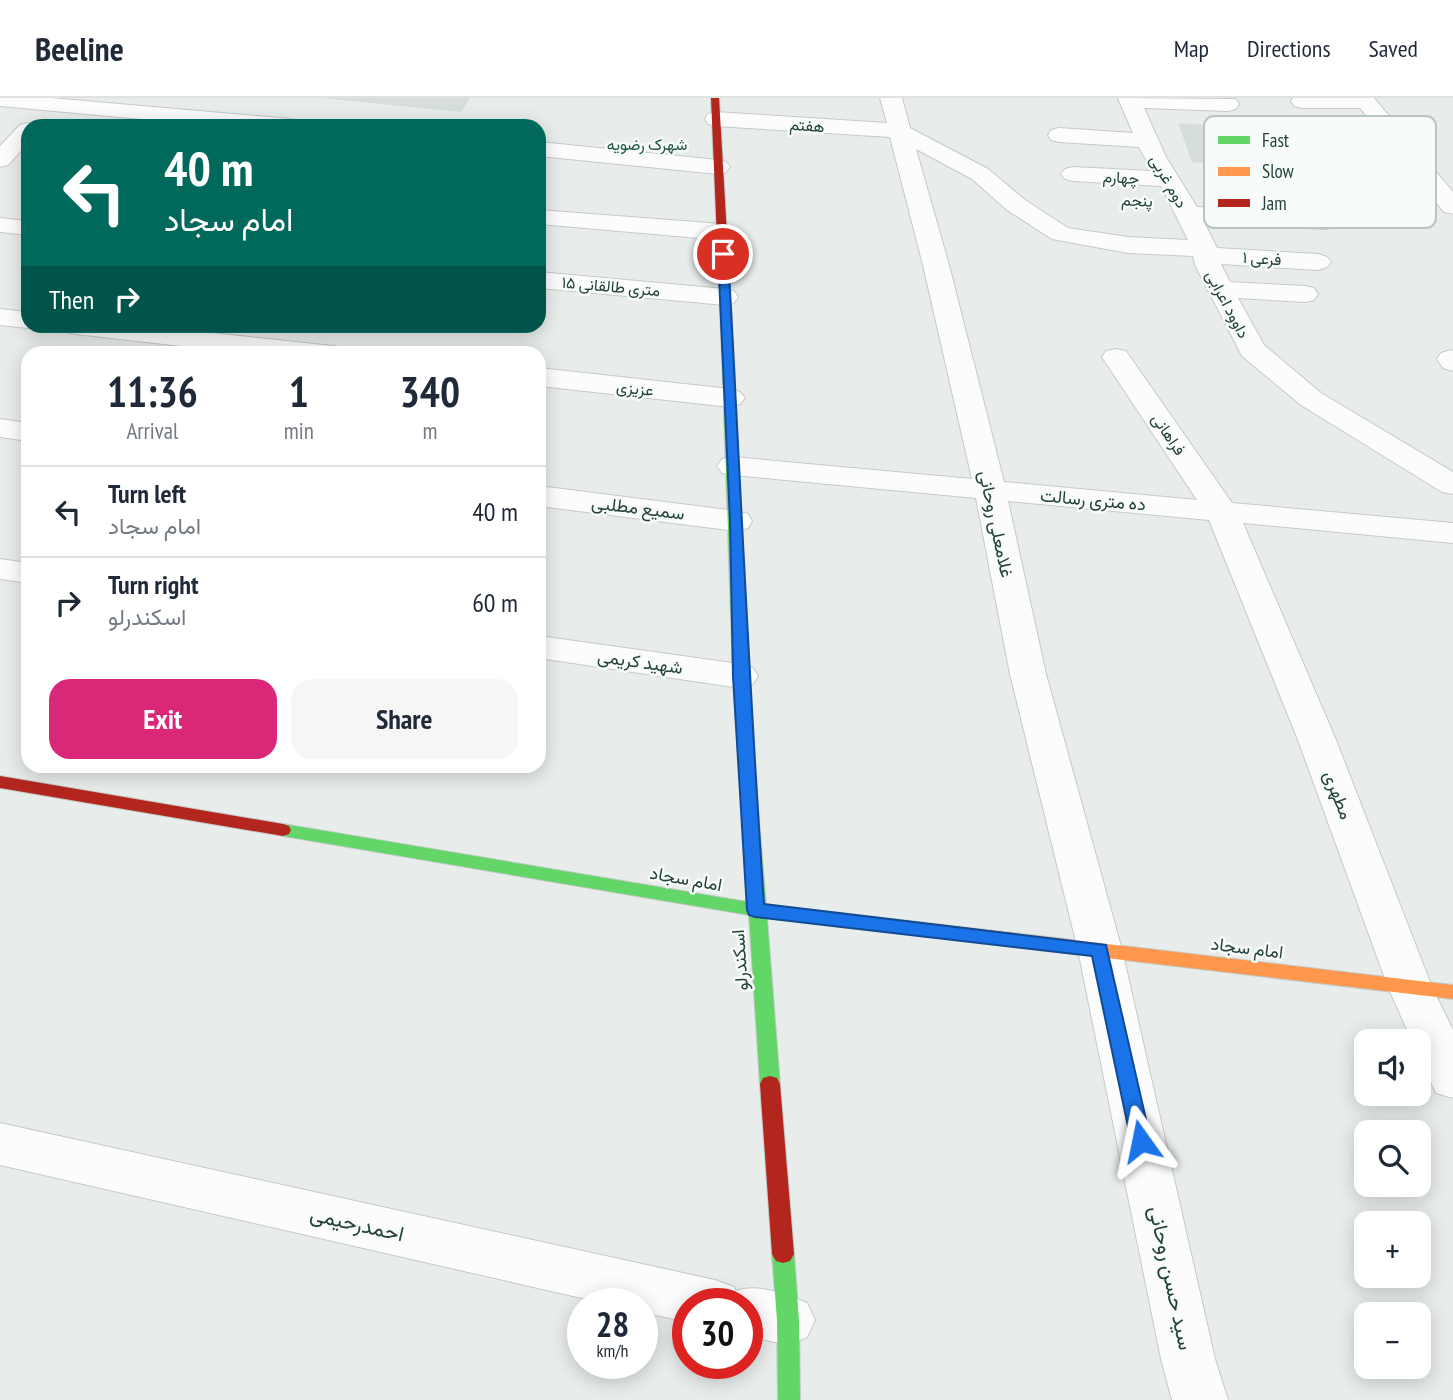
<!DOCTYPE html>
<meta charset="utf-8">
<style>
:root{--surface:#fff;--page:#f6f6f7;--text:#1f2937;--muted:#747a83;--line:#e0e1e3;--accent:#db2777}
body{margin:0;font-family:"PT Sans Narrow",Vazirmatn,sans-serif;background:var(--page);color:var(--text);height:100vh;display:flex;flex-direction:column;font-size:26px;white-space:nowrap}
*{box-sizing:border-box;margin:0}
p{font-size:23px;color:var(--muted)}
.icon{flex:none;width:38px;height:38px;fill:none;stroke:currentColor;stroke-width:2;stroke-linecap:round;stroke-linejoin:round}
.map{position:relative;flex:1;overflow:hidden}
.panel{position:absolute;left:21px;top:248px;width:525px;height:427px;display:flex;flex-direction:column;background:var(--surface);border-radius:21px;box-shadow:0 4px 18px #0003}
.panel>*{flex:none}
.hud{position:absolute;left:21px;top:21px;width:525px;height:214px;border-radius:21px;box-shadow:0 4px 18px #0003;background:#00695c;color:#fff;overflow:hidden}
.buttons{position:absolute;left:1354px;top:931px;display:grid;gap:14px}
.buttons a{display:grid;place-items:center;width:77px;height:77px;border-radius:14px;background:var(--surface);box-shadow:0 4px 18px #0003;font-size:35px}
.speed{position:absolute;left:567px;top:1190px;display:flex;gap:14px;font-size:35px;font-weight:700;text-align:center}
.speed>*{display:grid;place-content:center;width:91px;height:91px;border-radius:50%;background:var(--surface);box-shadow:0 4px 18px #0003;line-height:1}
.speed small{font-size:18px;font-weight:400}
.speed .limit{border:10px solid #d22;background:#fff;color:#111}
.pin{position:absolute;display:grid;place-items:center;width:60px;height:60px;color:#fff;margin:-30px;border:4px solid #fff;border-radius:50%;box-shadow:0 2px 7px #0007}
.me{position:absolute;width:77px;margin:-38px;rotate:348deg;stroke-linejoin:round;filter:drop-shadow(0 0 5px #0008)}
.turn{display:flex;align-items:center;gap:24px;height:147px;padding:0 28px;font-size:32px}
.turn .icon{width:91px;height:91px;stroke-width:2.5}
.turn b{display:block;font-size:49px;line-height:60px}
.then{display:flex;align-items:center;height:66px;padding:0 28px;background:#0003;gap:14px;font-size:26px}
.eta{display:flex;justify-content:space-evenly;align-items:center;height:119px;text-align:center}
.eta b{font-size:42px;font-weight:700;line-height:49px}
.primary-button{display:flex;gap:14px;margin-top:auto;padding:14px 28px}
.primary-button a{flex:1;height:80px;border-radius:21px;background:var(--accent);color:#fff;font-size:28px;font-weight:700;line-height:80px;text-align:center}
.primary-button a+a{background:var(--page);color:var(--text)}
ul{padding:0;list-style:none}
li{display:flex;align-items:center;gap:21px;height:91px;padding:0 28px;border-top:2px solid var(--line)}
li div{flex:1}
li b{display:block;font-size:26px}
li em{font-style:normal}
header{display:flex;align-items:center;gap:42px;box-sizing:border-box;height:98px;padding:0 35px;background:var(--surface);border-bottom:2px solid var(--line)}
header strong{font-size:33px}
nav{display:flex;gap:38px;margin-inline-start:auto;font-size:24px}
.map>svg:first-child{display:block}
.built{fill:#d6dedb}
.lines{fill:none;stroke-linecap:round;stroke-linejoin:round}
.street-casing{stroke:#c5cac8;stroke-width:2}
.fast-casing{stroke:#c3cbc8;stroke-width:2}
.slow-casing{stroke:#c3cbc8;stroke-width:2}
.jam-casing{stroke:#c3cbc8;stroke-width:2}
.street{fill:#fcfcfc;fill-rule:evenodd}
.fast{fill:#63d668;fill-rule:evenodd}
.slow{fill:#ff974d;fill-rule:evenodd}
.jam{fill:#b3261e;fill-rule:evenodd}
.route{fill:#1a73e8;stroke:#114b97;stroke-width:2}
.labels{text-anchor:middle;stroke-width:5;stroke-linejoin:round;paint-order:stroke}
.far-street-label{font-size:16px;fill:#24423a;stroke:#f7fbf9}
.far-neighbourhood-label{font-size:16px;fill:#1f5548;stroke:#f7fbf9}
.street-label{font-size:18px;fill:#24423a;stroke:#f7fbf9}
.near-street-label{font-size:21px;fill:#24423a;stroke:#f7fbf9}
.key{fill:#f7fbf9;stroke:#b8c4c0;stroke-width:2}
.key-label{font-size:19px;fill:#24423a}
</style>
<header>
<strong>Beeline</strong>
<nav><a>Map</a><a>Directions</a><a>Saved</a></nav>
</header>
<div class="map">
<svg width="1453" height="1302" viewBox="0 0 1453 1302">
<rect width="100%" height="100%" fill="#e8edeb"/>
<!-- built -->
<path class="built" d="M322,0H470L461,14Z
M1178,25L1361,37L1401,83L1192,64Z"/>
<g class="lines">
<!-- street casing -->
<g class="street-casing">
<path id="street" d="M0,0H51L291,21L299,23L302,28H217L0,8Z
M880,0H902L910,30L988,71L1025,102L1068,130L1128,139L1188,142L1161,88L1073,83L1065,81L1061,76L1065,71L1073,69L1152,73L1139,49L1059,44L1051,42L1048,37L1051,32L1059,30L1133,35L1118,0L1236,1L1239,6L1236,11L1228,13L1144,10L1166,59L1197,109L1325,117L1334,119L1337,124L1334,129L1325,131L1204,124L1217,150L1318,156L1327,159L1331,164L1327,169L1318,172L1221,166L1230,184L1305,188L1314,190L1318,196L1314,202L1305,204L1238,200L1264,247L1321,295L1453,374V396L1442,394L1301,307L1242,258L1195,167L1193,158L1128,155L1052,141L1007,112L972,81L916,51L949,167L1004,384L1197,402L1102,259L1106,253L1116,251L1126,253L1232,405L1453,425V445L1243,425L1336,642L1432,889L1453,932V1000L1436,995L1419,959V943H1412L1388,889L1298,642L1209,422L1008,403L1046,576L1122,852L1215,1261L1228,1302H1172L1161,1261L1078,852L1010,576L976,400L733,377L722,375L717,368L722,361L733,359L972,381L923,167L890,39L716,28L708,26L705,21L708,16L716,14L887,25Z
M1293,0H1374L1453,94V116L1444,114L1360,10H1302L1294,8L1291,3Z
M28,25L36,28H28V45L8,67L0,69V48L20,27Z
M539,44L718,62L726,64L730,69L726,74L718,76L539,58Z
M539,112L722,126L731,129L735,134L731,139L722,142L539,126Z
M0,120L28,123V137L0,134Z
M539,174L725,191L734,193L738,199L734,205L725,207L539,190Z
M0,211L28,214V228H38L28,230L0,227Z
M62,228H148L333,248L343,250L347,256H251L76,236L66,234Z
M1451,252L1453,253V273L1443,270L1437,261L1441,255Z
M539,270L730,291L740,294L745,300L740,306L730,309L539,288Z
M0,321L28,325V343L0,339Z
M539,388L736,413L748,416L752,423L748,430L736,433L539,408Z
M0,461L28,465V485L0,481Z
M539,538L740,566L753,570L758,578L753,586L740,590L539,560Z
M0,1025L715,1182L734,1189L736,1193C757,1185 786,1196 807,1205L815,1222L807,1239L788,1247L747,1238V1206H688V1224L642,1214V1206H608L0,1067Z"/>
</g>
<!-- fast casing -->
<g class="fast-casing">
<path id="fast" d="M728,255L734,258L747,578L766,807L832,814L838,816L841,821L838,826L832,828L767,820L780,986L777,992L770,994L763,992L760,986L749,817L283,738L277,736L275,732L277,728L283,726L748,804L733,578L722,258Z
M783,1147L790,1149L794,1156L799,1222L800,1302H778L777,1222L772,1156L776,1149Z"/>
</g>
<!-- slow casing -->
<g class="slow-casing">
<path id="slow" d="M1013,835L1453,887V901L1013,849L1007,847L1004,842L1007,837Z"/>
</g>
<!-- jam casing -->
<g class="jam-casing">
<path id="jam" d="M711,0H719L734,258L728,261L722,258Z
M0,678L283,726L289,728L291,732L289,736L283,738L0,690Z
M832,814L1013,835L1019,837L1022,842L1019,847L1013,849L832,828L826,826L823,821L826,816Z
M770,978L777,980L780,986L794,1156L790,1163L783,1165L776,1163L772,1156L760,986L763,980Z"/>
</g>
<!-- street -->
<use href="#street" class="street"/>
<!-- fast -->
<use href="#fast" class="fast"/>
<!-- slow -->
<use href="#slow" class="slow"/>
<!-- jam -->
<use href="#jam" class="jam"/>
</g>
<!-- route -->
<path class="route" d="M723,152L728,156C740,373 749,590 764,806L1106,847L1151,1043L1148,1049L1141,1051L1134,1049L1131,1043L1092,858L755,819L749,817L747,812L733,578L730,423L718,156Z"/>
<g class="labels">
<!-- far-street labels -->
<g class="far-street-label">
<text transform="translate(807 27) rotate(4)" y="6">هفتم</text>
<text transform="translate(1121 79) rotate(3)" y="6">چهارم</text>
<text transform="translate(1169 83) rotate(60)" y="6">دوم غربی</text>
<text transform="translate(1137 102) rotate(3)" y="6">پنجم</text>
<text transform="translate(1262 160) rotate(4)" y="6">فرعی ۱</text>
<text transform="translate(611 188) rotate(5)" y="6">۱۵ متری طالقانی</text>
<text transform="translate(1228 206) rotate(62)" y="6">داوود اعرابی</text>
<text transform="translate(635 290) rotate(6)" y="6">عزیزی</text>
<text transform="translate(1169 336) rotate(56)" y="6">فراهانی</text>
</g>
<!-- far-neighbourhood labels -->
<g class="far-neighbourhood-label">
<text x="647" y="52">شهرک رضویه</text>
</g>
<!-- street labels -->
<g class="street-label">
<text transform="translate(1093 402) rotate(5)" y="6">ده متری رسالت</text>
<text transform="translate(638 410) rotate(7)" y="6">سمیع مطلبی</text>
<text transform="translate(996 426) rotate(78)" y="6">غلامعلی روحانی</text>
<text transform="translate(640 564) rotate(8)" y="6">شهید کریمی</text>
<text transform="translate(1338 697) rotate(69)" y="6">مطهری</text>
<text transform="translate(686 781) rotate(10)" y="6">امام سجاد</text>
<text transform="translate(1247 850) rotate(7)" y="6">امام سجاد</text>
<text transform="translate(740 862) rotate(-94)" y="6">اسکندرلو</text>
</g>
<!-- near-street labels -->
<g class="near-street-label">
<text transform="translate(357 1126) rotate(13)" y="7">احمدرحیمی</text>
<text transform="translate(1171 1180) rotate(78)" y="7">سید حسن روحانی</text>
</g>
</g>
<!-- legend -->
<rect x="1204" y="18" width="232" height="112" rx="10" class="key"/>
<rect x="1218" y="38" width="32" height="8" fill="#63d668"/>
<rect x="1218" y="69" width="32" height="9" fill="#ff974d"/>
<rect x="1218" y="101" width="32" height="8" fill="#b3261e"/>
<g class="key-label">
<text x="1262" y="49">Fast</text>
<text x="1262" y="80">Slow</text>
<text x="1262" y="112">Jam</text>
</g>
</svg>
<div class="buttons">
<a><svg class="icon" aria-label="sound" viewBox="0 0 24 24"><path d="M4 9h4l5-4v14l-5-4H4zM17 9q2 3 0 6"/></svg></a>
<a><svg class="icon" aria-label="search" viewBox="0 0 24 24"><circle cx="10" cy="10" r="6"/><path d="M15 15l6 6"/></svg></a>
<a>+</a>
<a>−</a>
</div>
<div class="speed"><div>28<small>km/h</small></div><div class="limit">30</div></div>
<div class="pin" style="left:723px;top:156px;background:#d93025"><svg class="icon" aria-label="arrive" viewBox="0 0 24 24"><path d="M6 21V4h12l-3 4 3 4H6"/></svg></div>
<svg class="me" style="left:1141px;top:1043px" viewBox="-20 -20 40 40"><path d="M0-17L14 15 0 8-14 15z" fill="#1a73e8" stroke="#fff" stroke-width="4"/></svg>
<div class="hud">
<div class="turn"><svg class="icon" aria-label="left" viewBox="0 0 24 24"><path d="M17 20v-9H6M10 6l-5 5 5 5"/></svg><div><b>40 m</b>امام سجاد</div></div>
<div class="then">Then<svg class="icon" aria-label="right" viewBox="0 0 24 24"><path d="M7 20v-9h11M14 6l5 5-5 5"/></svg></div>
</div>
<section class="panel">
<div class="eta">
<div><b>11:36</b><p>Arrival</p></div>
<div><b>1</b><p>min</p></div>
<div><b>340</b><p>m</p></div>
</div>
<ul>
<li><svg class="icon" aria-label="left" viewBox="0 0 24 24"><path d="M17 20v-9H6M10 6l-5 5 5 5"/></svg><div><b>Turn left</b><p>امام سجاد</p></div><em>40 m</em></li>
<li><svg class="icon" aria-label="right" viewBox="0 0 24 24"><path d="M7 20v-9h11M14 6l5 5-5 5"/></svg><div><b>Turn right</b><p>اسکندرلو</p></div><em>60 m</em></li>
</ul>
<div class="primary-button"><a>Exit</a><a>Share</a></div>
</section>
</div>
